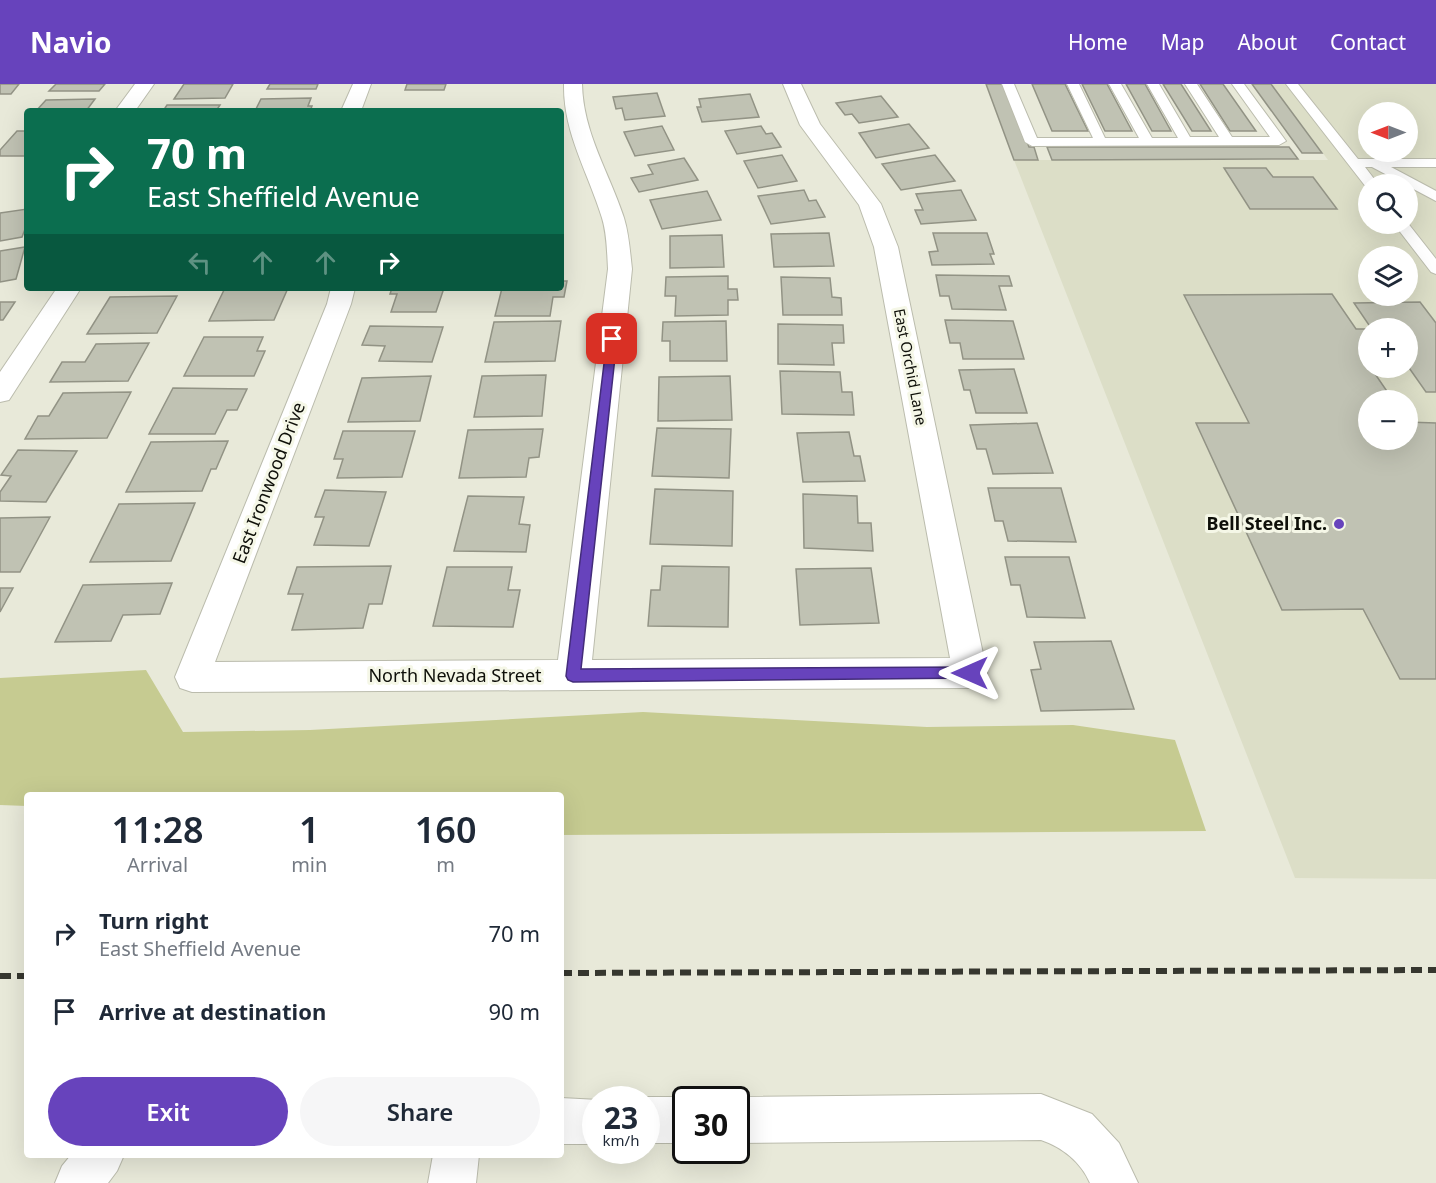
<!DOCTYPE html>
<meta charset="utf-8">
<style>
:root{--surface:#fff;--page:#f6f6f7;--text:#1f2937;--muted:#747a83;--accent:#6743bc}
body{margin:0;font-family:"Noto Sans",sans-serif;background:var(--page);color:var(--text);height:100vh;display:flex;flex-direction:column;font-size:22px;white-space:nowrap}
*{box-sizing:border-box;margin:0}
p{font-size:20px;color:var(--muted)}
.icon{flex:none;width:33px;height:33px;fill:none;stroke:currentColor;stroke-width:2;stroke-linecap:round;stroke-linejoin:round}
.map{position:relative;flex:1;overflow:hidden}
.side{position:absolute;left:24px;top:708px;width:540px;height:366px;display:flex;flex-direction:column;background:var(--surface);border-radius:6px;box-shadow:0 6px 24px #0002}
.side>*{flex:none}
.banner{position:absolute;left:24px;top:24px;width:540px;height:183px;border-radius:6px;box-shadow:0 6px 24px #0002;background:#0b6e4f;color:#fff;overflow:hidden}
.needle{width:39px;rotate:270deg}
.fabs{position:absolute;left:1358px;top:18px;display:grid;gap:12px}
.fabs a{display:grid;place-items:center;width:60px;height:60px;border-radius:50%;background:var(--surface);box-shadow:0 6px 24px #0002;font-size:30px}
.speed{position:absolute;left:582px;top:1002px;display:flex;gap:12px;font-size:30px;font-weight:700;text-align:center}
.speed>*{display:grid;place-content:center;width:78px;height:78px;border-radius:50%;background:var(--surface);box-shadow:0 6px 24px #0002;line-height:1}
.speed small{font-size:15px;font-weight:400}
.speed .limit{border:3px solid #111;border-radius:9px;background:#fff;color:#111}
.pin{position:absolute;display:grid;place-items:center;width:51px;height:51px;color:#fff;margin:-26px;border-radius:12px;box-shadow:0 3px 9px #0006}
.me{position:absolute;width:66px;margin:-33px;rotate:270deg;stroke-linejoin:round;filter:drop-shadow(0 0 4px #0008)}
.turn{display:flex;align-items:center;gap:21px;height:126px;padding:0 24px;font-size:27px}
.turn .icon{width:78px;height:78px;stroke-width:2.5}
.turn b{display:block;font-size:42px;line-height:51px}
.lanes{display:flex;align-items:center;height:57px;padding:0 24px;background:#0003;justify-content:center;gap:30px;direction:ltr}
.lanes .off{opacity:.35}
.eta{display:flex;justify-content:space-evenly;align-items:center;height:102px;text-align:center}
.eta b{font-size:36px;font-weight:600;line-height:42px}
.cta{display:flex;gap:12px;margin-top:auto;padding:12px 24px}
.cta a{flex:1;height:69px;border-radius:36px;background:var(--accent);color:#fff;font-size:24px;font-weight:600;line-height:69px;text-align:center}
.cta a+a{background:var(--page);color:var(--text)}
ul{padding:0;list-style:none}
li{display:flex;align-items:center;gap:18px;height:78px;padding:0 24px}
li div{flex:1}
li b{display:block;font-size:22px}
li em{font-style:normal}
header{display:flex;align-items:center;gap:36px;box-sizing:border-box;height:84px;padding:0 30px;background:var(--accent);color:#fff}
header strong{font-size:28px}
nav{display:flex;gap:33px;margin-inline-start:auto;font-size:21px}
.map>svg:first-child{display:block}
.built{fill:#dcdec7;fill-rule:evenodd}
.green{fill:#c6cb91}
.building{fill:#c0c2b3;stroke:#929385;stroke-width:1.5}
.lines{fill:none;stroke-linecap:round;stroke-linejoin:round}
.lane-casing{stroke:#bbbcad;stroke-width:2}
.street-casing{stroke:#bbbcad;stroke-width:2}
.lane{fill:#fff;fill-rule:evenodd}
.street{fill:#fff;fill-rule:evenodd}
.rail{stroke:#36372f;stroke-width:6;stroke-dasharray:11 6;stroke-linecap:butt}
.route{fill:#6743bc;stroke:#432c7a;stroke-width:1.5}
.poi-dot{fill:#6743bc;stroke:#f5f7e7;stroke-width:2}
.labels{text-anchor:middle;stroke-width:6;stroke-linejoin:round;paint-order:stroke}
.far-street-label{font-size:15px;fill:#0e0f09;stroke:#f5f7e7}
.street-label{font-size:18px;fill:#0e0f09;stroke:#f5f7e7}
.poi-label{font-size:18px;font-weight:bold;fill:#0e0f09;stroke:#f5f7e7;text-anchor:end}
</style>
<header>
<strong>Navio</strong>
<nav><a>Home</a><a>Map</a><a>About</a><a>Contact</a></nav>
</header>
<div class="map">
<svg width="1436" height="1099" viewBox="0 0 1436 1099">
<rect width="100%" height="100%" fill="#e8e9d9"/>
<!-- built -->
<path class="built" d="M1271,0H1436V795L1295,794L1014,76H1328ZM1368,28H1407V68H1368ZM1368,100H1407V140H1368ZM1368,172H1407V212H1368ZM1368,244H1407V284H1368ZM1368,316H1407V356H1368Z"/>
<!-- green -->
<path class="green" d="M146,586L183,648L310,646L643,628L927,643L1073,641L1175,656L1206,747L561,751V711H27V722L0,721V594Z"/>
<!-- building -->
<path class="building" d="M0,0H19L11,10H0Z
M56,0H105L99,7H49Z
M184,0H233L225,14L174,15Z
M270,0H318L316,5H267Z
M407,0H446L444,6H405Z
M986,0H1004L1029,63H1034L1038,76H1014Z
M1032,0H1065L1088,47H1052Z
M1082,0H1107L1132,47H1105Z
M1126,0H1145L1171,47H1152Z
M1163,0H1181L1211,47H1192Z
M1200,0H1223L1256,47H1230Z
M1252,0H1271L1322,69H1302Z
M657,9L665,32L625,36L622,24L616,25L613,13Z
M750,10L759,33L702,38L697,23H701L699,15Z
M881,12L898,33L859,39L852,30L845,31L836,19Z
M311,14L308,22H312L310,27H255L261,15Z
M95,15L86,27H36L46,16Z
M167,21H220L216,27H163Z
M909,40L929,64L876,74L859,49Z
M662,42L674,66L635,72L624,48Z
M761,42L766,50L772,49L781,63L737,70L725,47Z
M17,47H27V72H0V66Z
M1047,63H1289L1298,75L1052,76Z
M782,71L797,97L758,104L744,77Z
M935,71L955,97L901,106L882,80Z
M684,74L698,96L639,108L631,94L653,90L648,81Z
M1224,84H1266L1273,93H1313L1337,125H1250Z
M804,106L809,117L816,116L825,133L771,140L758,112Z
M961,106L976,136L921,140L915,126H923L916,110Z
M707,107L721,136L662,145L650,116Z
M27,125V140L22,153L0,157V129Z
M829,149L834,182L774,183L771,150Z
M933,149H987L994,170H990L994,180L932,181L929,168L938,167Z
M722,151L724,183L670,184V152Z
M25,163L16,195L0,198V167Z
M936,191L1009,192L1012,202H999L1006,226L952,225L949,212H940Z
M728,192V205H737L738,216H728V231L675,232L676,212H665L666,193Z
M781,193L830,194L832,213L841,214L842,231H783Z
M561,197H567L564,213H553L550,232H495L502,204H561Z
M225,204H288L274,236L209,237Z
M392,204H444L436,228H391L397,210H390Z
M1332,210L1356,245H1368V275H1366L1368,284H1371L1393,316H1368V356H1407V338L1436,339V595H1400L1363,525L1282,526L1196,339H1249L1184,211Z
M177,212L157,249L87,250L110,213Z
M0,218H15L3,236H0Z
M1420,218L1436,239V308H1426L1407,281V244H1371L1354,219Z
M945,236L1013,237L1024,275H963L960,259H950Z
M561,237L555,277L485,278L494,238Z
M726,237L727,277H670V257H662L663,238Z
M778,240L843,241L844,259H832L834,281L778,280Z
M370,242L443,243L432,278L379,277L385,262L362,261Z
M204,253H263L257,267H265L254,292H184Z
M149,259L128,297L50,298L62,278H85L96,260Z
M1014,285L1027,329H976L970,306H964L959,286Z
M780,287L840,288L842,308H852L854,331L782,330Z
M546,291L542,332L474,333L482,292Z
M431,292L420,337L348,338L362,294Z
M730,292L732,336L658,337L659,293Z
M173,304L247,305L237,326H227L215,350H149Z
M131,308L107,354L25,355L38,332H49L63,309Z
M1037,339L1053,389L993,390L986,365H977L970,341Z
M657,344L731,345L729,394L652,392Z
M543,345L539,373L529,374L526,393L459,394L468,346Z
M343,347H415L402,393L337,394L343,375H334Z
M849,348L854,372H860L865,397L803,398L797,349Z
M228,357L216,385H211L202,407L126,408L151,358Z
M18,366L77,367L46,418L0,417V408L11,392L1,391Z
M988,404H1061L1076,458L1008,457L1003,437H995Z
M655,405L733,407L732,462L650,460Z
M325,406L386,408L369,462L314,461L324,433H315Z
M803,410L857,412L858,439H871L873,467L804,464Z
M468,412L524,413L519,440L530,441L526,468L454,467Z
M195,419L171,477L90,478L119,420Z
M50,433L20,488H0V434Z
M1005,473H1069L1085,534L1027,533L1020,501H1011Z
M391,482L382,520H369L363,544L292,546L303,510H288L297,483Z
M662,482L729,483L728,543L648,542L651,506H660Z
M447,483H512L508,506H520L513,543L433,542Z
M871,484L879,539L800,541L796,485Z
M172,499L160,530L123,531L111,557L55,558L83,501Z
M0,504H13L0,528Z
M1111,557L1134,625L1041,627L1031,586L1041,585L1034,558Z"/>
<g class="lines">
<!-- lane casing -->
<g class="lane-casing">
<path id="lane" d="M1002,0H1014L1037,54H1093L1067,0H1079L1105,54H1139L1109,0H1121L1152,54H1178L1147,0H1159L1190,53H1219L1185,0H1197L1232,53H1270L1232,0H1244L1286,57L1279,61L1032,62L1025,58Z
M1286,0H1298L1358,75H1436V83H1391L1436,107V117L1372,83H1365L1378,100H1368L1366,103Z
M1407,138L1436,175V190L1431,188L1394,140Z"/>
</g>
<!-- street casing -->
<g class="street-casing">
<path id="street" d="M135,0H154L135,27H115Z
M353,0H371L361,27H341Z
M564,0H582C583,49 609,88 624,134C629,150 630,168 632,185L592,576L950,574L874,163L859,121L800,41L783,0H801L820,40L881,120L898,163L987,589L982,600L970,604L192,608L180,604L175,593L327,220L331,204H355L351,220L215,578L558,576L608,185C607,168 607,150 602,134C588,88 563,49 564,0Z
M57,204H81L9,316L0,318V288Z
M1041,1010L1092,1030L1119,1059L1138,1099H1090C1081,1078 1062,1063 1041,1056L736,1059V1016H731L736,1013Z
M646,1013H686L691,1016H686V1059H646V1016H641Z
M561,1014L599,1016H596V1060H561Z
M71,1071H124L117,1087L108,1099H55L62,1082Z
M433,1071H479L476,1099H428Z"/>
</g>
<!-- lane -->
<use href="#lane" class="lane"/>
<!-- street -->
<use href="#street" class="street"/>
<!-- rail -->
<path class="rail" d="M561,889L1436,886
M0,892H27"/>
</g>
<!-- route -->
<path class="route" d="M612,252L617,255L581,585L970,583L975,585L977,589L975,594L573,598L568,596L566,592L607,255Z"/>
<!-- markers -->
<circle class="poi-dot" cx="1339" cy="440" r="6"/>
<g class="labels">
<!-- far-street labels -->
<g class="far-street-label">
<text transform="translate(910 283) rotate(79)" y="5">East Orchid Lane</text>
</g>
<!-- street labels -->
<g class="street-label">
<text transform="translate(269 399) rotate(-69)" y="6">East Ironwood Drive</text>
<text x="455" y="598">North Nevada Street</text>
</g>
<!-- poi labels -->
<g class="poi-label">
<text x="1327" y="446">Bell Steel Inc.</text>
</g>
</g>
</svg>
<div class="fabs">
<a><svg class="needle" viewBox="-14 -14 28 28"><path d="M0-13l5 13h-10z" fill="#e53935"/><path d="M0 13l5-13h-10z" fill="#747a83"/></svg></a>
<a><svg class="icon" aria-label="search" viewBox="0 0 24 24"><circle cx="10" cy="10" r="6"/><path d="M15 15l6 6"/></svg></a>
<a><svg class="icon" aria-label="layers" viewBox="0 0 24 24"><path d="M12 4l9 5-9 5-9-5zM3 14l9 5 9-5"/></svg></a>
<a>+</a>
<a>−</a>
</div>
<div class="speed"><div>23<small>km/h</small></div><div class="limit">30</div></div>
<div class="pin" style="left:612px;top:255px;background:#d93025"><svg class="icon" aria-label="arrive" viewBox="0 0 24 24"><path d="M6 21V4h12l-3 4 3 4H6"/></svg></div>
<svg class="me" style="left:970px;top:589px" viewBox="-20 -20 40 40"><path d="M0-17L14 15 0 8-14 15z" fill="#6743bc" stroke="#fff" stroke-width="4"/></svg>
<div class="banner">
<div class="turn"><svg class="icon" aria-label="right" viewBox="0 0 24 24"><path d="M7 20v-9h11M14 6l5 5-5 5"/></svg><div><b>70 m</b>East Sheffield Avenue</div></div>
<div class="lanes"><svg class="icon off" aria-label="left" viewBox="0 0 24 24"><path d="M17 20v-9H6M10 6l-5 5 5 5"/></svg><svg class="icon off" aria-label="ahead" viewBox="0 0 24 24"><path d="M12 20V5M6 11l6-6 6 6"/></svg><svg class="icon off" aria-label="ahead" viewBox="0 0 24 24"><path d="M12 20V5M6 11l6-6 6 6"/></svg><svg class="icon" aria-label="right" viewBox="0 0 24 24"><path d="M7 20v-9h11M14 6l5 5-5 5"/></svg></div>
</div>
<section class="side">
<div class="eta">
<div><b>11:28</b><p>Arrival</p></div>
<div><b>1</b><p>min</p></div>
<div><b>160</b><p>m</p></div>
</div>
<ul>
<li><svg class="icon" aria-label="right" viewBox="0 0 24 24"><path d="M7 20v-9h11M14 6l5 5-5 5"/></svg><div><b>Turn right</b><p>East Sheffield Avenue</p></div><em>70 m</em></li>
<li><svg class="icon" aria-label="arrive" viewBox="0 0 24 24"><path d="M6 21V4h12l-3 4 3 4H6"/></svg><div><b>Arrive at destination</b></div><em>90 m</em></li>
</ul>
<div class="cta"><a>Exit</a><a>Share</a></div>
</section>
</div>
